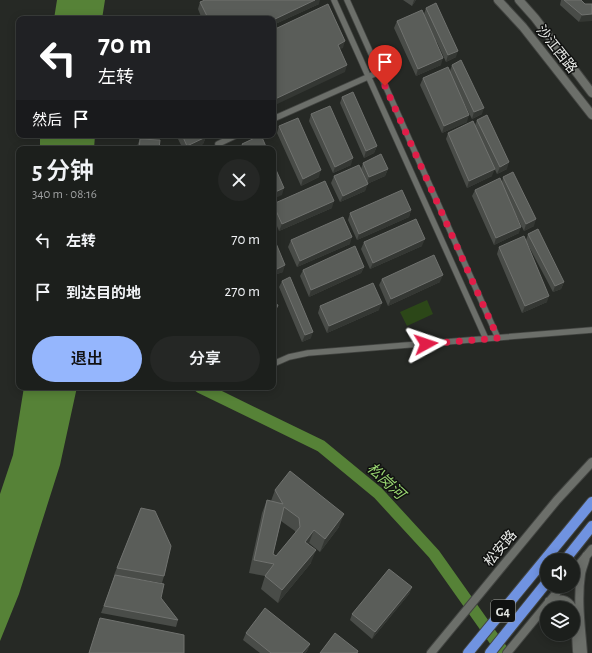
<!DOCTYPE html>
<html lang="zh">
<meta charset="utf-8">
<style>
:root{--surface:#1c1f1c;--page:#252725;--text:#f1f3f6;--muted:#a0a2a3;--line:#3a3d3b;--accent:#95b6fd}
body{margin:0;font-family:"Alegreya Sans","Noto Sans SC",sans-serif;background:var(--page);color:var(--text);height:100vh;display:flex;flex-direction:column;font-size:15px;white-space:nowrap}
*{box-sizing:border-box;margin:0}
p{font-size:13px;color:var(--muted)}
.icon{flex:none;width:22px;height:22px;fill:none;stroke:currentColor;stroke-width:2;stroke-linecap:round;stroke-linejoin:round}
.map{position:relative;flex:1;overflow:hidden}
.details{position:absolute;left:16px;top:146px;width:260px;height:244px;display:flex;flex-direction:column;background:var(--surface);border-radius:8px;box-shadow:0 2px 10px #0003,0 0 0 1px var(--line)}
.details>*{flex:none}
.banner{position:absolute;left:16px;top:16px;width:260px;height:122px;border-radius:8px;box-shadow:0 2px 10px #0003,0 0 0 1px var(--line);background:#202124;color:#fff;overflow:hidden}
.fabs{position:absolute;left:540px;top:553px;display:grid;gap:8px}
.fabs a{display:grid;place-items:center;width:40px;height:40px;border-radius:50%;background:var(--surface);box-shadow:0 2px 10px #0003,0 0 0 1px var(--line);font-size:20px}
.pin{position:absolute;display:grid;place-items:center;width:34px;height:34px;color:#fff;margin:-41px -17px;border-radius:50% 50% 50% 0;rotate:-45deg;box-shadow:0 0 4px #0007}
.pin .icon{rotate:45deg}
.me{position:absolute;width:44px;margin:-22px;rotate:85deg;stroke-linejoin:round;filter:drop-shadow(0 0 3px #0008)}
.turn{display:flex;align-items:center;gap:14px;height:84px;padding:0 16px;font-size:18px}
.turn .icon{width:52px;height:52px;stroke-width:2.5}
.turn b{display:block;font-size:28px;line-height:34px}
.then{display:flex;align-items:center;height:38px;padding:0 16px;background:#0003;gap:8px;font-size:15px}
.round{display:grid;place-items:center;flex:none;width:42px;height:42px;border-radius:21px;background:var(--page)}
.head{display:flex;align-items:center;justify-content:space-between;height:68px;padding:0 16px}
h1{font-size:24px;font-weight:600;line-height:30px}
.action{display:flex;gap:8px;margin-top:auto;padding:8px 16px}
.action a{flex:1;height:46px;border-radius:24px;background:var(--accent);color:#111;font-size:16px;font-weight:600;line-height:46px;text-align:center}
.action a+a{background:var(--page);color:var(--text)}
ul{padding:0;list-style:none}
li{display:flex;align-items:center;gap:12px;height:52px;padding:0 16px}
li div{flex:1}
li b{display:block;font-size:15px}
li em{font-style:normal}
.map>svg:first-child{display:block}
.green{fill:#2c4718}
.water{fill:#568237}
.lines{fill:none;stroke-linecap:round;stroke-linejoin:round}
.river{stroke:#568237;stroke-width:12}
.street-casing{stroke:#434542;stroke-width:7}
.secondary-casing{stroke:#434542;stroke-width:10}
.highway-casing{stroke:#434542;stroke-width:12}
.street{stroke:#6c6f6a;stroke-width:5.5}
.secondary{stroke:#6c6f6a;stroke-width:8}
.highway{stroke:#7093e1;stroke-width:10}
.wall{fill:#494c48;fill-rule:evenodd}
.shaded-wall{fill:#343733}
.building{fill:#5a5d59;stroke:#70726f;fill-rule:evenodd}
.route{stroke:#e11d48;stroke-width:7;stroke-dasharray:0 12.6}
.labels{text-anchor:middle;stroke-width:3;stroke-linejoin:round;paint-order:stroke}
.shield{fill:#101110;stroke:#a6a8a5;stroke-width:1}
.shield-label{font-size:13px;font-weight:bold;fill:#e6e8e5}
.street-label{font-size:14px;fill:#e6e8e5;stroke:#101110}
.water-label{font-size:15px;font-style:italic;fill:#99d671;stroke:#101110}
</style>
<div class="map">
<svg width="592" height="653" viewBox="0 0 592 653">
<rect width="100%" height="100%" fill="#262925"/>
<!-- green -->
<path class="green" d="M427,300L433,314L407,326L400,312Z"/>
<!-- water -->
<path class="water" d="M57,0H105L102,19H54Z
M40,135H95L94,149H40Z
M24,387H77L60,465L19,594L0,641V494L13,455Z"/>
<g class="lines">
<!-- river -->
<path class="river" d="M200,387L321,446L378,493L434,554L504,653"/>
<!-- street casing -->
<g class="street-casing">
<path id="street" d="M334,0L486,339
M347,0L498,338
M273,119L379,72
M218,144L237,135
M273,364L289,357L308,353L592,330"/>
</g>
<!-- secondary casing -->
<g class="secondary-casing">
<path id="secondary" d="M498,0L523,27L592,115
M519,0L535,18L592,93
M573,572L592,549
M549,601C559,598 567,598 573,608
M573,609L575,615L577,651
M431,653L557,500L592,462
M507,653L562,586
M583,653C581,627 577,600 581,574C582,568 585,562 586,556"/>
</g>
<!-- highway casing -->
<g class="highway-casing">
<path id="highway" d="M565,560L592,526
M468,653L592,502
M490,653L547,582"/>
</g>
<!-- street -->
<use href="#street" class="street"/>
<!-- secondary -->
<use href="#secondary" class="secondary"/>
<!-- highway -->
<use href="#highway" class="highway"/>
</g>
<!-- wall -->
<path class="wall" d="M403,0H416L412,6Z
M561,0H581L585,4H592L579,22L560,5Z
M200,2L319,4L273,25V19H202L198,9Z
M426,8L456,57L446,62L436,40L441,65L416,76L394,28L397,21L424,14Z
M452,65L482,114L472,119L461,97L467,122L442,133L420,85L423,78L450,71Z
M342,97L377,146L374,153L364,158L340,103Z
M311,114L351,165L333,173L309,121Z
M477,120L507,169L497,174L488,155L492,176L467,188L446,139L448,133L475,125Z
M279,126L319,177L301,186L277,133Z
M176,135H205L206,137L203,144L193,149H183Z
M140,139L159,149H137V146Z
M242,144L267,149H240Z
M363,163L388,169L385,176L367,184L365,191L340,202L331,183L334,176L361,169Z
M503,177L534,226L524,231L514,211L519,233L494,245L472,196L475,190L502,182Z
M273,204L332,208L279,231L273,216Z
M411,210L409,217L357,240L348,220L350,213Z
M528,234L564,282L561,289L553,292L527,243L547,302L522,313L497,254L499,247L526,240Z
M273,236L283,272L274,275L273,272Z
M291,240L350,244L297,267L288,247Z
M364,242L422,246L370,269L361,249Z
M364,267L361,273L309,297L300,276L303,270Z
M382,279L440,282L388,306L379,285Z
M282,281L311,338L302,342L279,287Z
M320,306L379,310L327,333L318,313Z
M275,490L339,527L320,552L309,543L308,544L311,563L278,603L261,589L265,576L249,573L262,513L267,500L271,501ZM281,521L295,531V533L276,556L273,554Z
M141,508L164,576L162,583L114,575Z
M115,575L161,598L178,620L176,627L101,613Z
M412,587L409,594L372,639L350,620L352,614Z
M246,633L310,644L307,651L305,653H260L243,640Z"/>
<!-- shaded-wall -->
<path class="shaded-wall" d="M315,0H320L319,4L273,25V20Z
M414,0H416L412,6Z
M592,14V21L579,22L582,15Z
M345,41L343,48L336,51L338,45Z
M458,51L456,57L446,62L448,55Z
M443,58L441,65L416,76L418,69Z
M347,65L345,72L273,106V100Z
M484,108L482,114L472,119L474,112Z
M469,115L467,122L442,133L444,126Z
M206,137L203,144L193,149H186L187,146Z
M377,146L374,153L364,158L366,151Z
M353,158L351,165L333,173L335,167Z
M509,162L507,169L497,174L500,167Z
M388,169L385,176L367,184L369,177Z
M495,169L492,176L467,188L469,181Z
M321,170L319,177L301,186L303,179Z
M368,184L365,191L340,202L343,196Z
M284,188L282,195L273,199V193Z
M334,201L332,208L279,231L282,224Z
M411,210L409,217L357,240L359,234Z
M536,219L534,226L524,231L526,224Z
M521,227L519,233L494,245L496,238Z
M352,237L350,244L297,267L300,261Z
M425,239L422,246L370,269L373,263Z
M285,265L283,272L274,275L277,269Z
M364,267L361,273L309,297L311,290Z
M443,275L440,282L388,306L391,299Z
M564,282L561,289L553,292L555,286Z
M549,296L547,302L522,313L525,306Z
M382,303L379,310L327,333L329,326Z
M313,332L311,338L302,342L305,335Z
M344,514L339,527L320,552L325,539Z
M314,530L309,543L300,555L305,542Z
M316,550L311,563L278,603L282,590Z
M412,587L409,594L372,639L375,632Z
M310,644L307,651L305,653H302Z"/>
<!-- building -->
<path class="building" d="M205,0H315L273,20V19H206L208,18L200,2Z
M564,0H581L585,4H592V14L582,15Z
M436,3L458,51L448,55L426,8Z
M328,4L345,41L338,45L347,65L273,100V30Z
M422,10L443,58L418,69L397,21Z
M461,60L484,108L474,112L452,65Z
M448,67L469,115L444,126L423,78Z
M353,92L377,146L366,151L342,97Z
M330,106L353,158L335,167L311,114Z
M487,115L509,162L500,167L477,120Z
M298,118L321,170L303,179L279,126Z
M473,121L495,169L469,181L448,133Z
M182,135H205L206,137L187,146Z
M261,135L267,149H245L242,144Z
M140,139L160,140L159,149H139Z
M381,154L388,169L369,177L363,163Z
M273,163L284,188L273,193Z
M359,165L368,184L343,196L334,176Z
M513,172L536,219L526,224L503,177Z
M500,178L521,227L496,238L475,190Z
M325,181L334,201L282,224L273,204Z
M402,190L411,210L359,234L350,213Z
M343,217L352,237L300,261L291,240Z
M416,219L425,239L373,263L364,242Z
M538,229L564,282L555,286L528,234Z
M273,236L285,265L277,269L273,260Z
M524,236L549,296L525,306L499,247Z
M355,246L364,267L311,290L303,270Z
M434,255L443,275L391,299L382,279Z
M290,277L313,332L305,335L282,281Z
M373,283L382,303L329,326L320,306Z
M273,303L278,305L273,316Z
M290,471L344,514L325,539L314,530L305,542L316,550L282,590L265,576L274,564L254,560L267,500L283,504L275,490ZM284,507L299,518L300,527L276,556L273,554Z
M141,508L155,511L171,546L164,576L117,568Z
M389,569L412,587L375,632L352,614Z
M115,575L164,584L161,598L178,620L104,606Z
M265,608L310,644L302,653H271L246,633Z
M100,618L184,635V653H89Z
M335,633L358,651L357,653H320Z"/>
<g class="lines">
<!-- route -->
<path class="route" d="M385,86L498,338L426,344"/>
</g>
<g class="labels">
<!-- shield labels -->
<rect class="shield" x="491" y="600" width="24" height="22" rx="3"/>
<g class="shield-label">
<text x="503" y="616">G4</text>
</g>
<!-- street labels -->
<g class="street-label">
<text transform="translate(557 49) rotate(52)" y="5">沙江西路</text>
<text transform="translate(500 548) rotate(-50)" y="5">松安路</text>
</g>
<!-- water labels -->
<g class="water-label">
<text transform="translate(386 481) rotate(43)" y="5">松岗河</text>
</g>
</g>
</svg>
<div class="fabs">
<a><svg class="icon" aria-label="sound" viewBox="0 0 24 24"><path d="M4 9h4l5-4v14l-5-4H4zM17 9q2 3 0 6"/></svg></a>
<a><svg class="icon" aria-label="layers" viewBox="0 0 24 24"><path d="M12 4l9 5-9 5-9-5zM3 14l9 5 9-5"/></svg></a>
</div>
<div class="pin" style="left:385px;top:86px;background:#d93025"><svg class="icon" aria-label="arrive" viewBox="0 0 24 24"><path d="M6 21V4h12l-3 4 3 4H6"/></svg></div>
<svg class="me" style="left:426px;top:344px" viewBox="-20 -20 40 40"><path d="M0-17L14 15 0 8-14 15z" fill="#e11d48" stroke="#fff" stroke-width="4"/></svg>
<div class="banner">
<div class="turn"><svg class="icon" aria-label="left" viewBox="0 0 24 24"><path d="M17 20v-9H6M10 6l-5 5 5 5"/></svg><div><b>70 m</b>左转</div></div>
<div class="then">然后<svg class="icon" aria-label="arrive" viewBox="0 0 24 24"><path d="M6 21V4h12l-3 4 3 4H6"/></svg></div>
</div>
<section class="details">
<div class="head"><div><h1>5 分钟</h1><p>340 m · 08:16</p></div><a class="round"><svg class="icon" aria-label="close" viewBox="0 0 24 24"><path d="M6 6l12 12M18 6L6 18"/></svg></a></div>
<ul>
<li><svg class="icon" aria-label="left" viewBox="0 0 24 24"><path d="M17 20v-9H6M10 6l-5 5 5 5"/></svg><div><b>左转</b></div><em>70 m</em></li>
<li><svg class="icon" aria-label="arrive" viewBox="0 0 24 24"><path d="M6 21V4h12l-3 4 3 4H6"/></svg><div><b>到达目的地</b></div><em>270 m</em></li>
</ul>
<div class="action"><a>退出</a><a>分享</a></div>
</section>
</div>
